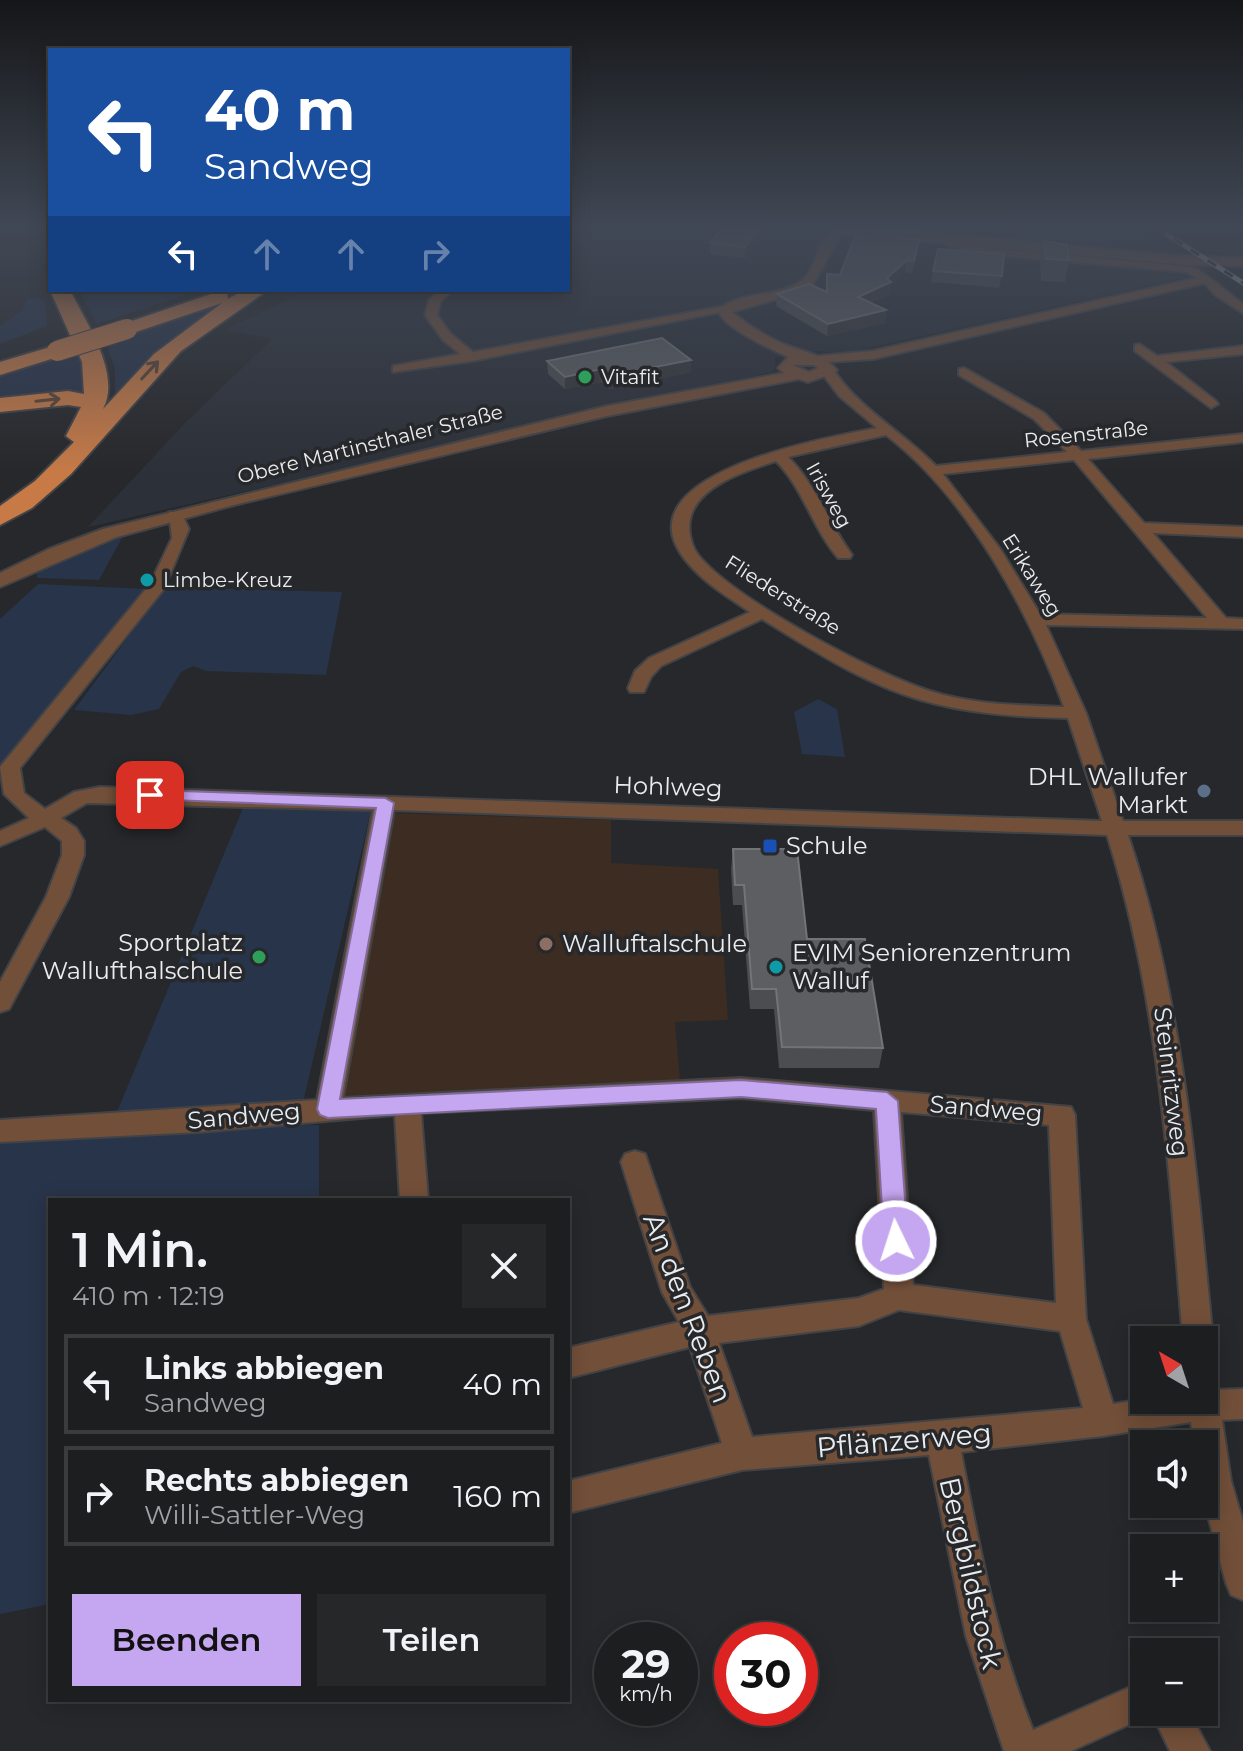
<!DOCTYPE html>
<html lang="de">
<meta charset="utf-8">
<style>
:root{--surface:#1d1e20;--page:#252729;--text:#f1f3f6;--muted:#a0a2a5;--line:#3b3c3e;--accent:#c5a6f0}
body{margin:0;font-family:Montserrat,sans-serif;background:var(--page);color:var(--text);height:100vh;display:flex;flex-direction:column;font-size:30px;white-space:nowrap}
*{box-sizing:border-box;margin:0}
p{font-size:26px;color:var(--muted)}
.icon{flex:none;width:44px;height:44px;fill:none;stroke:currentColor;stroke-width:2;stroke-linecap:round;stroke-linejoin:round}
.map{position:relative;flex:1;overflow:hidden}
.drawer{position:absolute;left:48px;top:1198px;width:522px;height:504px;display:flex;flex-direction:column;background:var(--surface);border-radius:0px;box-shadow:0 4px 20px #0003,0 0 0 2px var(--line)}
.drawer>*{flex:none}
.hud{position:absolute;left:48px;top:48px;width:522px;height:244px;border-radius:0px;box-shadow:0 4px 20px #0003,0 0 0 2px var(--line);background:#1a4fa0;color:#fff;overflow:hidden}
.needle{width:52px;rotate:321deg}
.tools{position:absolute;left:1130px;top:1326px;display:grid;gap:16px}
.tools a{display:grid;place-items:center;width:88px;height:88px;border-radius:0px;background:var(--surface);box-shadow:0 4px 20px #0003,0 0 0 2px var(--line);font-size:40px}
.speed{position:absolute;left:594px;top:1622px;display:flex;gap:16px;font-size:40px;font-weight:700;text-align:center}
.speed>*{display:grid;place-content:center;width:104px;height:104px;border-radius:50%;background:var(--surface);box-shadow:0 4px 20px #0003,0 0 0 2px var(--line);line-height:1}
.speed small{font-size:20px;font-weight:400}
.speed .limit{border:12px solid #d22;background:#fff;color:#111}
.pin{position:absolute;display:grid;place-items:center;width:68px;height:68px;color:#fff;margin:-34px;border-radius:16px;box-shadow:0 4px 12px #0006}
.me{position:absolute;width:88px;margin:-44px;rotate:356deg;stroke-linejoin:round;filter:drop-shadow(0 0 6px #0008)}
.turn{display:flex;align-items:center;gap:28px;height:168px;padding:0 24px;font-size:36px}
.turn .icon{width:104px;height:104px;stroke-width:2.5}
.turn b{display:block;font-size:56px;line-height:68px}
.lanes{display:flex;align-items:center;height:76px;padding:0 24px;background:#0003;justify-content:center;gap:40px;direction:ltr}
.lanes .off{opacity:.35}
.round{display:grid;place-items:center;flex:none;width:84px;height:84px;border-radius:0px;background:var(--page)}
.summary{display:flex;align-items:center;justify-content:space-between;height:136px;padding:0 24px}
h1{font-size:48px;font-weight:600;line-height:60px}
.action{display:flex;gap:16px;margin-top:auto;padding:16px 24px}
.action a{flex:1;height:92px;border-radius:0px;background:var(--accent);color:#111;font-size:32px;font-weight:600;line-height:92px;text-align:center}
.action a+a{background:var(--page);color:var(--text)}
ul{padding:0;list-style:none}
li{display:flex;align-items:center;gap:24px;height:100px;margin:0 16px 12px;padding:0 8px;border:4px solid var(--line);border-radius:0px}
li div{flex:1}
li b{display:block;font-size:30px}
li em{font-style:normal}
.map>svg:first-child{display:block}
.built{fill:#2c3038}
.education{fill:#3c2c21}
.green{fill:#283449}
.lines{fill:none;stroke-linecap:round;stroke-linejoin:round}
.minor-casing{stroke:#424346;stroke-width:4}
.tertiary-casing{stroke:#424346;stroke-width:4}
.trunk-casing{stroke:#424346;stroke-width:4}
.minor{fill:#724f39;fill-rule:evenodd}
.tertiary{fill:#724f39;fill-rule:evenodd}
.trunk{fill:#c77a46;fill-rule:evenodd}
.rail-casing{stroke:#a1a2a4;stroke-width:5}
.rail{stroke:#27282b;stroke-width:3;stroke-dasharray:10;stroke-linecap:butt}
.trunk-bridge-casing{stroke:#424346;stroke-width:22;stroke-linecap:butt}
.trunk-bridge{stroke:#c77a46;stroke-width:20}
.wall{fill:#4c4d50}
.shaded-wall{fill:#36373a}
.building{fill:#5d5e61;stroke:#737477;stroke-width:2}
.oneway{stroke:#5f4534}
.route{fill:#c5a6f0;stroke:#806c9c;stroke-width:2}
.leisure-dot{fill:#2e9e5b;stroke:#27282b;stroke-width:3}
.culture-dot{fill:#0f9aa8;stroke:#27282b;stroke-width:3}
.service-dot{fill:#5c6f8a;stroke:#27282b;stroke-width:3}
.transit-dot{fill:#1a4fb4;stroke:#27282b;stroke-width:3}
.education-dot{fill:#8d6e63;stroke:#27282b;stroke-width:3}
.labels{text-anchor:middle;stroke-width:7;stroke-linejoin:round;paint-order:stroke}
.far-poi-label{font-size:20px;fill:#ebecee;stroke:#27282b;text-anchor:start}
.far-street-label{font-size:20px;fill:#ebecee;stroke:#27282b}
.poi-label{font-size:24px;fill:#ebecee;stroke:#27282b;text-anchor:start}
.street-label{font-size:24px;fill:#ebecee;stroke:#27282b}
.near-street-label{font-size:28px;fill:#ebecee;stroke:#27282b}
</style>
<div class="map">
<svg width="1243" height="1751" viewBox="0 0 1243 1751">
<rect width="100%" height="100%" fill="#27282b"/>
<!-- built -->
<path class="built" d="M568,228H1140L1211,272L850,352L807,351L775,358L776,367L772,372L88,527L184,424L272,339L225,330L308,290H568Z"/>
<!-- education -->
<path class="education" d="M389,813L611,820V863L718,869L728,1020L675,1022L680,1080L344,1105Z"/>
<!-- green -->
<path class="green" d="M79,290H200L97,324Z
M246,290L115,401V369L106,343Z
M27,298L45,300L47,326L0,344V326L21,311Z
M85,347L91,397L0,403V372Z
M123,536L99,580L37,578V569Z
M38,584L148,589L0,775V619Z
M170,587L342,592L326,675L206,671L193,666L181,672L159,709L131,715L74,710L164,589Z
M818,699L837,709L845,757L802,754L794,712Z
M243,808L371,810L303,1103L117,1112Z
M319,1125V1200H50V1604L0,1614V1136L166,1127Z"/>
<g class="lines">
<!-- minor casing -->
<g class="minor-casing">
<path id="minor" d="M948,235L972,247L1193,267C1212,277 1225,291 1243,304V313L1214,294L1205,283L873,359L813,363L812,360L818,356L873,351L1197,278L1186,272L970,253L947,245L943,238Z
M440,290H453L441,301L437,315L451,334L473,352L725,306L731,310L472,361L393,372V366L460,354L443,340L425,315L429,300Z
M1139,344L1157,356L1243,346V354L1166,362L1216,401L1218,404L1211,408L1135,351V345Z
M964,368L1044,413L1081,451L1243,434V442L1088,459L1144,523L1243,527V537L1153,533L1226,618L1243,619V629L1046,625L1086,713L1123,821H1243V835H1128C1183,999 1196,1169 1213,1340L1209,1350L1204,1352V1340H1183C1169,1169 1159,999 1107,835L394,810L343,1098L741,1078L1071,1107L1075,1115L1086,1319L1113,1404L1144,1399L1204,1400V1385L1215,1390L1243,1389V1419L1222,1420L1231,1481L1243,1522V1600L1231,1595L1226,1583L1204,1501V1444H1194L1191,1422L1103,1436L961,1452C979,1546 997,1641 1033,1730L1144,1681V1712H1189L1210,1751H1170L1152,1714L1071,1751H1004L966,1636L929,1455L742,1470L568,1513V1481L722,1443L690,1347L568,1378V1348L679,1322L662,1292L621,1162L625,1154L635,1151L645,1154L690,1287L708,1316L859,1298L884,1289L874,1110L741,1098L421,1113L428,1200H400L395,1115L199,1132L0,1142V1120L317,1100L373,810L87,803L61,818L76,828L84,841V855L69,897L9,1009L0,1012V982L46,897L62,855V841L45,827L0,846V831L29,818L4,794L0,767L150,584L172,538L169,512H181L189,529L164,589L20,768L24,793L45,809L74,792L100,787L1102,821L1068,718C1019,717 969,714 921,700C865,684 812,650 762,619L661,666L651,677L644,692H630L628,688L635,671L649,658L750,612C728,597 704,583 687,562C613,474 829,437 877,428L839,396L821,372L823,369H833C859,409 903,432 936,466L1067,452L1034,419L959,375V369ZM886,435C968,498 1029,612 1064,707C1020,705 973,705 930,691C873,673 737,601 699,556C691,546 687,529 691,516C700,484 749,470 776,461C803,488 813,529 838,558H850L852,555C829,524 816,484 788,457ZM1074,460L1207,618L1040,614L1001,550L943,474ZM901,1112L1049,1125L1056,1303L913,1285ZM899,1310L1060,1331L1083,1408L752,1437L719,1343L859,1326Z"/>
</g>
<!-- tertiary casing -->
<g class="tertiary-casing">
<path id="tertiary" d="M833,228C970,228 1106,256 1243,258V266L1187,265L841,234L812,286L792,295L732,312C744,322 761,333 775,340C796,351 822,352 837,370L834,373L808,382L799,379L607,416L234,505L117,537L0,587V573L49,549L103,529L607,406L784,373L778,368L788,357C771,349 723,328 718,310C740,290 777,298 801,281C818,268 816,242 833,228ZM793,365H814L818,368L809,372Z"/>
</g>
<!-- trunk casing -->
<g class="trunk-casing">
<path id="trunk" d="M50,290H70C85,321 122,374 103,409L154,354L222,303L127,335L120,333L117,329L120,325L220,291L227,293L228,299L244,290H268L181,351L71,474L32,508L0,525V506L35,481L74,442L66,436L81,407L68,405L0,412V398L68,391L84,394L82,362Z
M57,345L67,351L64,355L0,375V362Z"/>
</g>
<!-- minor -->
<use href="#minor" class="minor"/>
<!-- tertiary -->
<use href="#tertiary" class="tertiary"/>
<!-- trunk -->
<use href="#trunk" class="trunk"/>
<!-- rail casing -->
<g class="rail-casing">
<path id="rail" d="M1157,228L1243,283"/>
</g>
<!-- rail -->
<use href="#rail" class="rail"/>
<!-- trunk-bridge casing -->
<g class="trunk-bridge-casing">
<path id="trunk-bridge" d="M57,351L127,329"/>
</g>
<!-- trunk-bridge -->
<use href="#trunk-bridge" class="trunk-bridge"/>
</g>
<!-- wall -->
<path class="wall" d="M760,235L745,258L710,254V243Z
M878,236L918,251L912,273L905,272L891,284L890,294L870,303L886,310L885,323L827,336L776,306L777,294L826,291L827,274L840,275Z
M1044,241L1069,260L1065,282L1041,281L1040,263Z
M933,271L1002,276L999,288L931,282Z
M547,361L691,372L610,389L601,382L565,389L548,374Z
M733,849L807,939L883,1048L879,1068H779L774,1009H750L742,905H733L731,869Z"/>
<!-- shaded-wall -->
<path class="shaded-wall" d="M759,228H761L760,235L745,258V247Z
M907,260L905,272L891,284L890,294L856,309L858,297L887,278Z
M886,310L885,323L827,336L828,324Z
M691,360V372L610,389V376Z
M601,369V382L565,389V377Z"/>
<!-- building -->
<path class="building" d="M722,228H759L745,247L710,243Z
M858,228L879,229L876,236L919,240L914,261L907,260L887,278L891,282L858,297L886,310L828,324L777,294L809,284L827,292V274L840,275Z
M1044,241L1067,245L1069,260L1046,259Z
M938,249L1004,254L1002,276L933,271Z
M662,338L691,360L610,376L601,369L565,377L547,361Z
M733,849H797L807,939H865L883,1048L782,1047L776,989H752L744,885H735Z"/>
<!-- one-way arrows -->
<defs><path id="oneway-shaft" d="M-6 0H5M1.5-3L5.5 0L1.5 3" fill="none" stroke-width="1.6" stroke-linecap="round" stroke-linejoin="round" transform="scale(2)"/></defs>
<g class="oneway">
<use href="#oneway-shaft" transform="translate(150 370) rotate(-47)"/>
<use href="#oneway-shaft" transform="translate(48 400) rotate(-6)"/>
</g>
<!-- sky -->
<linearGradient id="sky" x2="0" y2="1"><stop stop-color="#151618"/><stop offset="0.48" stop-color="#414855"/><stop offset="1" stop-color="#414855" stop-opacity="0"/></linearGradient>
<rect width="1243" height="473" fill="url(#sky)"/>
<!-- route -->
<path class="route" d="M150,790L385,798L394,803L340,1099L741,1080L887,1092L898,1101L908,1241L904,1249L896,1252L887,1249L884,1241L876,1109L741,1097L328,1118L320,1115L317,1109L376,808L144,799V792Z"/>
<!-- markers -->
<g class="leisure-dot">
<circle cx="585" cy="377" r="8"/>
<circle cx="259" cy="957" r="8"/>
</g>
<g class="culture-dot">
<circle cx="147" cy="580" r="8"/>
<circle cx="776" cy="967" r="8"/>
</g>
<circle class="service-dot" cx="1204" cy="791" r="8"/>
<rect class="transit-dot" x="762" y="838" width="16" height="16" rx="4"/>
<circle class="education-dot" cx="546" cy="944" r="8"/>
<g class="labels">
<!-- far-poi labels -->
<g class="far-poi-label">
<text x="601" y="384">Vitafit</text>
<text x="163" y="587">Limbe-Kreuz</text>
</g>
<!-- far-street labels -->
<g class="far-street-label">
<text transform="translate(1086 434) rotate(-6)" y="7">Rosenstraße</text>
<text transform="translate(370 444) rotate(-14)" y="7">Obere Martinsthaler Straße</text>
<text transform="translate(829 495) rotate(61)" y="7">Irisweg</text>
<text transform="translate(1032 575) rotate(58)" y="7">Erikaweg</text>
<text transform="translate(783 595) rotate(32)" y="7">Fliederstraße</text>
</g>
<!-- poi labels -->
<g class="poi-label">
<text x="1188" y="785" text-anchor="end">DHL Wallufer<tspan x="1188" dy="28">Markt</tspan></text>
<text x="786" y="854">Schule</text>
<text x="243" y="951" text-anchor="end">Sportplatz<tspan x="243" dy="28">Wallufthalschule</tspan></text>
<text x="562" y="952">Walluftalschule</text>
<text x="792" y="961">EVIM Seniorenzentrum<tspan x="792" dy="28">Walluf</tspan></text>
</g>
<!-- street labels -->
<g class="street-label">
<text transform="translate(668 787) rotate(2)" y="8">Hohlweg</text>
<text transform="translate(1171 1082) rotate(83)" y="8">Steinritzweg</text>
<text transform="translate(986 1109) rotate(5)" y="8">Sandweg</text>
<text transform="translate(244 1116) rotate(-5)" y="8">Sandweg</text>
</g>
<!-- near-street labels -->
<g class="near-street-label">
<text transform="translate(688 1308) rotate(69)" y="10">An den Reben</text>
<text transform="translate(904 1440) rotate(-5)" y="10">Pflänzerweg</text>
<text transform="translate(971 1573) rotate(77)" y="10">Bergbildstock</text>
</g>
</g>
</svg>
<div class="tools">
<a><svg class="needle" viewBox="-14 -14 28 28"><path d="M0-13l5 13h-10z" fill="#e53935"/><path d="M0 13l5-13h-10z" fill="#a0a2a5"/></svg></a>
<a><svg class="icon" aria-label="sound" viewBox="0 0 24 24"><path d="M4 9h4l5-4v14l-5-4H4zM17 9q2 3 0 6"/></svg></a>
<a>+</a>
<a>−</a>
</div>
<div class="speed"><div>29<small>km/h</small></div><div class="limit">30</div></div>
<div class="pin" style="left:150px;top:795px;background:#d93025"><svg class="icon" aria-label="arrive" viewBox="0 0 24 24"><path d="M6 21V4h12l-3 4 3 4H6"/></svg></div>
<svg class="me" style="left:896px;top:1241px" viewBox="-20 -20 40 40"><circle r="17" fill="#c5a6f0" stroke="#fff" stroke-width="3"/><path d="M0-11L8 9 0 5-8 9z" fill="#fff"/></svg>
<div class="hud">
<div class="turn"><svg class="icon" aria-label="left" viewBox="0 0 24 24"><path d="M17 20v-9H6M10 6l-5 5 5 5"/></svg><div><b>40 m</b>Sandweg</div></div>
<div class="lanes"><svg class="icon" aria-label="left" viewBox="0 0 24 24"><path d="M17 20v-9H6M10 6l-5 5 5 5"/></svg><svg class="icon off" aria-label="ahead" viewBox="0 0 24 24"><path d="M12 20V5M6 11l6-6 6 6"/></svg><svg class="icon off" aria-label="ahead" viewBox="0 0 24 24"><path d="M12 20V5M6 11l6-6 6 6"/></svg><svg class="icon off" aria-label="right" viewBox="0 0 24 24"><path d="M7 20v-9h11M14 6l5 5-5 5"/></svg></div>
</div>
<section class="drawer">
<div class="summary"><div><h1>1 Min.</h1><p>410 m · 12:19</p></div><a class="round"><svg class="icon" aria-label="close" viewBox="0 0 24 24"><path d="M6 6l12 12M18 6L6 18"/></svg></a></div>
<ul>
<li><svg class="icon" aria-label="left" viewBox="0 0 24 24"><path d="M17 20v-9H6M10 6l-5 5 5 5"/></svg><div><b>Links abbiegen</b><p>Sandweg</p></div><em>40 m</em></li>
<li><svg class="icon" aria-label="right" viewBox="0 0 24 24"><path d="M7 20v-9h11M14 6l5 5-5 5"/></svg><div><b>Rechts abbiegen</b><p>Willi-Sattler-Weg</p></div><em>160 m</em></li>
</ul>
<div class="action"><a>Beenden</a><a>Teilen</a></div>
</section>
</div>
